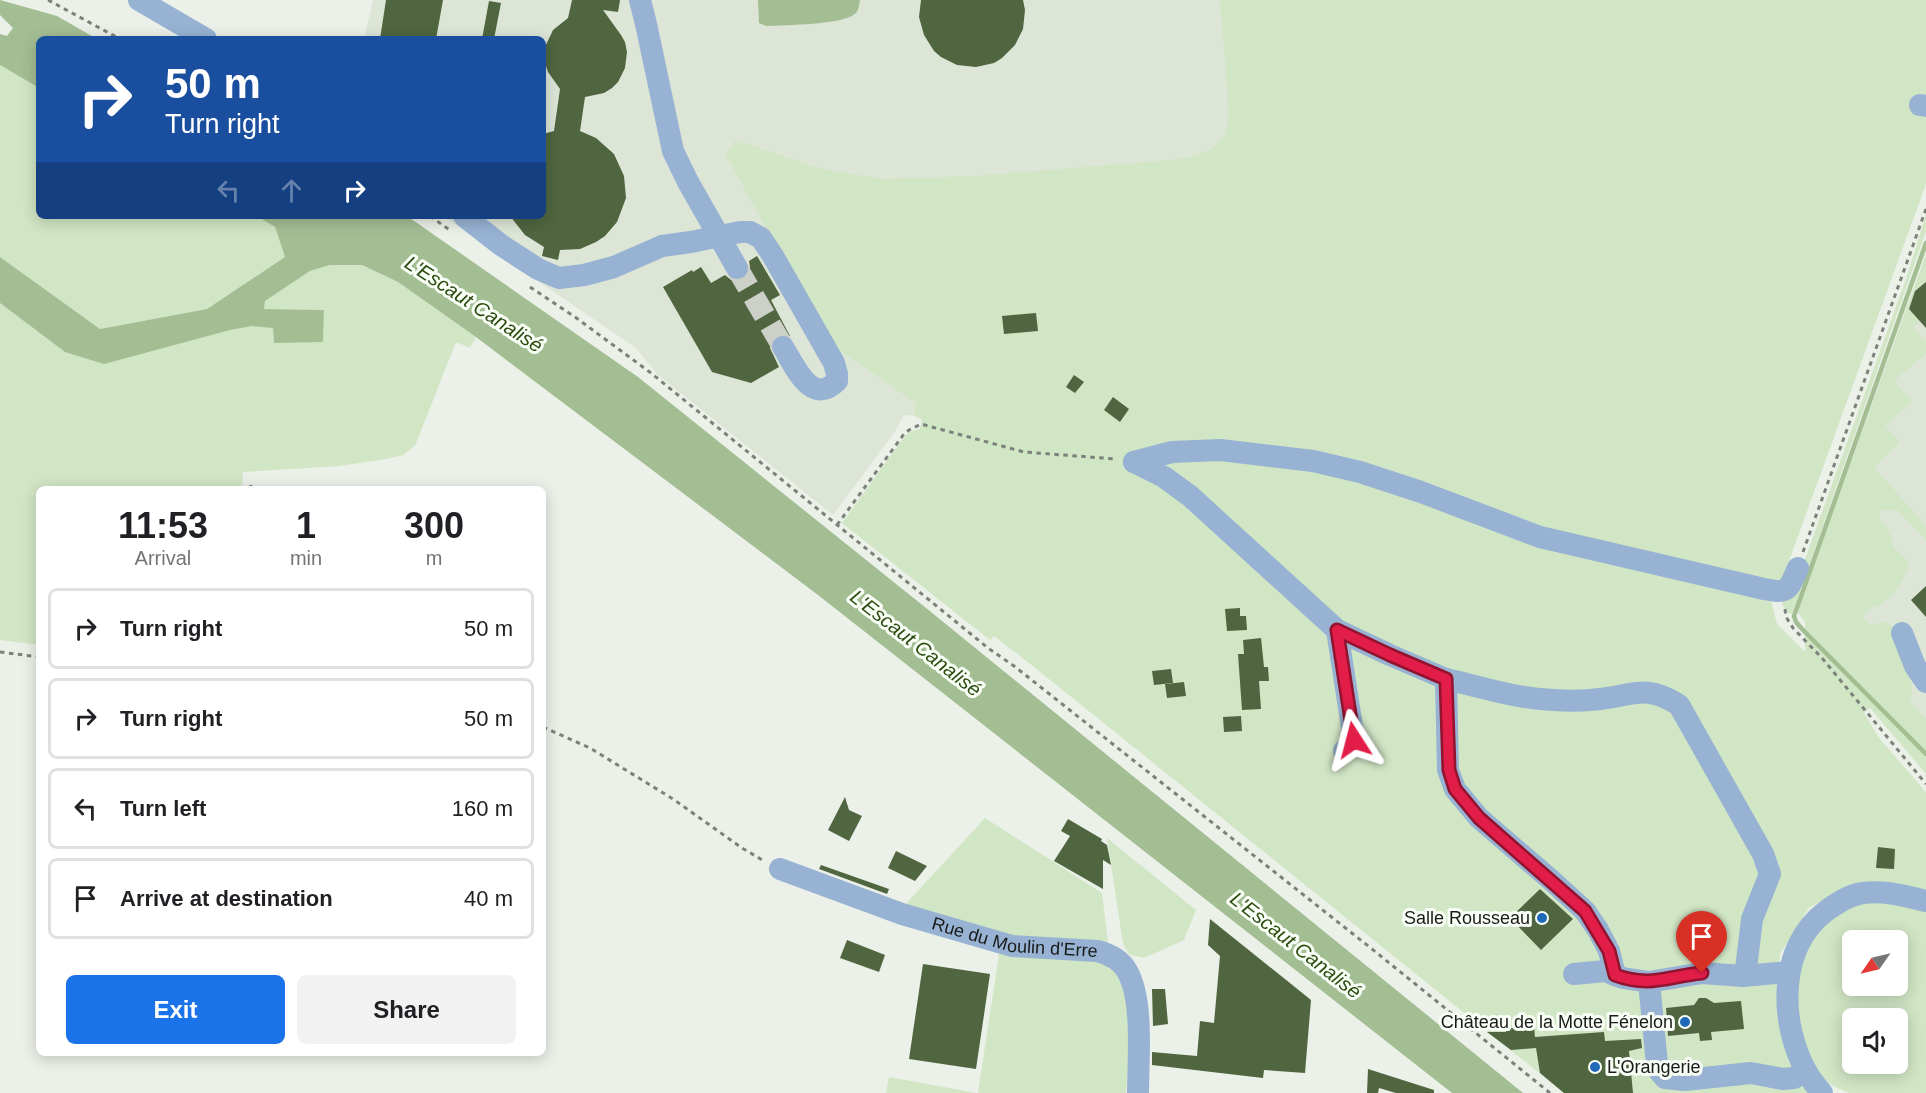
<!DOCTYPE html>
<meta charset="utf-8">
<style>
:root{--surface:#fff;--page:#f2f2f2;--text:#202124;--muted:#757577;--line:#e0e0e0;--accent:#1a73e8}
body{margin:0;font-family:Helvetica,sans-serif;background:var(--page);color:var(--text);height:100vh;display:flex;flex-direction:column;font-size:22px;white-space:nowrap}
*{box-sizing:border-box;margin:0}
p{font-size:20px;color:var(--muted)}
.icon{flex:none;width:33px;height:33px;fill:none;stroke:currentColor;stroke-width:2;stroke-linecap:round;stroke-linejoin:round}
.map{position:relative;flex:1;overflow:hidden}
.panel{position:absolute;left:36px;top:486px;width:510px;height:570px;display:flex;flex-direction:column;background:var(--surface);border-radius:9px;box-shadow:0 3px 15px #0003}
.panel>*{flex:none}
.top-card{position:absolute;left:36px;top:36px;width:510px;height:183px;border-radius:9px;box-shadow:0 3px 15px #0003;background:#1a4fa0;color:#fff;overflow:hidden}
.needle{width:39px;rotate:236deg}
.fabs{position:absolute;left:1842px;top:930px;display:grid;gap:12px}
.fabs a{display:grid;place-items:center;width:66px;height:66px;border-radius:9px;background:var(--surface);box-shadow:0 3px 15px #0003;font-size:30px}
.pin{position:absolute;display:grid;place-items:center;width:51px;height:51px;color:#fff;margin:-62px -26px;border-radius:50% 50% 50% 0;rotate:-45deg;box-shadow:0 0 6px #0007}
.pin .icon{rotate:45deg}
.me{position:absolute;width:66px;margin:-33px;rotate:351deg;stroke-linejoin:round;filter:drop-shadow(0 0 4px #0008)}
.turn{display:flex;align-items:center;gap:21px;height:126px;padding:0 30px;font-size:27px}
.turn .icon{width:78px;height:78px;stroke-width:2.5}
.turn b{display:block;font-size:42px;line-height:51px}
.lanes{display:flex;align-items:center;height:57px;padding:0 30px;background:#0003;justify-content:center;gap:30px;direction:ltr}
.lanes .off{opacity:.35}
.eta{display:flex;justify-content:space-evenly;align-items:center;height:102px;text-align:center}
.eta b{font-size:36px;font-weight:800;line-height:42px}
.primary-button{display:flex;gap:12px;margin-top:auto;padding:12px 30px}
.primary-button a{flex:1;height:69px;border-radius:9px;background:var(--accent);color:#fff;font-size:24px;font-weight:800;line-height:69px;text-align:center}
.primary-button a+a{background:var(--page);color:var(--text)}
ul{padding:0;list-style:none}
li{display:flex;align-items:center;gap:18px;height:81px;margin:0 12px 9px;padding:0 18px;border:3px solid var(--line);border-radius:9px}
li div{flex:1}
li b{display:block;font-size:22px}
li em{font-style:normal}
.map>svg:first-child{display:block}
.built{fill:#dce5d6}
.green{fill:#d1e6c5;fill-rule:evenodd}
.water{fill:#a4be94}
.lines{fill:none;stroke-linecap:round;stroke-linejoin:round}
.stream{stroke:#a4be94;stroke-width:4.5}
.building{fill:#4f6640}
.minor-tunnel{stroke:#ccd0c9;stroke-width:22;stroke-dasharray:22 11;stroke-linecap:butt}
.path{stroke:#7d817b;stroke-width:3;stroke-dasharray:4.5 4.5;stroke-linecap:butt}
.minor{stroke:#97b2d3;stroke-width:22}
.route-casing{stroke:#92132f;stroke-width:15}
.route{stroke:#e11d48;stroke-width:10}
.poi-dot{fill:#1f69b9;stroke:#f9fef6;stroke-width:2}
.labels{text-anchor:middle;stroke-width:6;stroke-linejoin:round;paint-order:stroke}
.poi-label{font-size:18px;fill:#191b18;stroke:#f9fef6;text-anchor:end}
.street-label{font-size:18px;fill:#191b18;stroke:#f9fef6}
.water-label{font-size:20px;font-style:italic;fill:#2d4d10;stroke:#f9fef6}
</style>
<div class="map">
<svg width="1926" height="1093" viewBox="0 0 1926 1093">
<rect width="100%" height="100%" fill="#ebf0e8"/>
<!-- built -->
<path class="built" d="M373,0H1272L1312,456L931,333L914,416L904,415L896,430L833,515L658,375L636,348L443,216H543V39H364Z
M1926,268V745L1805,622Z"/>
<!-- green -->
<path class="green" d="M1220,0H1926V184L1781,583L1769,585L1677,566L1543,534L1460,505L1436,490L1405,479L1354,465L1289,452L1255,448L1175,445L1161,458L1247,456L1324,468L1380,482L1543,544L1771,601L1777,624L1805,652V622L1798,613V609L1926,254V282L1915,291L1909,309L1920,321L1913,327L1924,340L1926,339V353L1894,381L1912,402L1885,425L1900,443L1874,467L1926,526V541L1898,510H1882L1879,512L1880,520L1890,534L1894,549L1906,559L1909,568L1894,593L1879,606L1871,608L1865,613L1864,618L1869,624L1876,625L1883,621C1902,628 1903,652 1907,669C1909,675 1911,680 1912,687C1912,691 1910,696 1911,701C1913,709 1920,713 1926,718V774L1870,708L1864,713L1879,738L1926,792V891L1878,884L1844,888L1809,908L1780,954L1778,982L1786,1039L1793,1061L1811,1093H1564L1029,663L994,636L990,640L842,523L902,440L909,432L920,429L922,419L914,416L916,403L830,344L726,155L736,140L822,169L882,179L976,176L1182,159C1199,154 1215,151 1225,134C1233,121 1221,22 1220,0Z
M0,65L39,88V216H257L275,227L285,257L207,309L100,329L0,257Z
M1926,215V231L1792,614L1788,613L1782,604V600L1796,584L1906,279Z
M330,265H362L398,282L476,337L470,348L456,342L415,446L403,455L386,459L339,466L243,472L242,489H39V645L0,640V303L65,352L252,326L273,327L274,342H323L324,310L264,309L265,301L310,271Z
M985,818L1102,893L1111,966L1128,991L1132,1022L1126,1093H978L1002,934L905,905Z
M1107,838L1196,910L1184,940L1144,958L1129,954L1123,944Z
M1862,900L1926,908V1093H1849L1833,1086L1823,1079L1804,1050L1795,991L1804,953L1826,918ZM1852,940H1898V986H1852ZM1852,1018H1898V1064H1852Z
M889,1077L976,1093H886Z"/>
<!-- water -->
<path class="water" d="M0,0L57,16L97,39H39V88L0,65V34L7,36L13,28L0,15Z
M758,0H860C859,5 859,10 856,13C845,25 784,25 766,26L759,23Z
M257,216H407L638,377L931,612L1523,1093H1452L818,595L476,337L398,282L362,265H330L310,271L265,301L264,309L324,310L323,342L274,343L273,328L252,326L230,330L104,364L65,352L0,303V257L100,329L207,309L285,257L275,227Z"/>
<g class="lines">
<!-- stream -->
<path class="stream" d="M1926,243L1794,616L1796,622L1802,629L1926,754"/>
</g>
<!-- building -->
<path class="building" d="M386,0H443L436,39H380Z
M572,0H620L618,12L603,10L621,35L625,42L627,52L625,68L618,82L612,88L604,93L585,97L580,131L596,138L614,154L624,176L626,198L617,222L605,236L596,242L580,249L560,250L558,260L542,256L544,247L525,235L510,216H543V134L554,131L560,89L548,72L545,63L544,49L553,30L568,18Z
M921,0H1023L1025,10L1023,29L1015,45L1002,58L994,63L976,67L957,65L941,57L934,51L924,35L919,17Z
M489,1L501,3L494,39H482Z
M757,256L780,295L771,300L790,336L782,334L777,335L772,340L770,348L779,367L751,383L712,372L663,287L692,270L693,272L701,267L711,283L725,275L731,280L738,281L743,280L749,274L750,267L749,261Z
M1926,282V328L1909,309L1915,291Z
M1036,313L1038,331L1004,334L1002,316Z
M1074,375L1084,382L1075,393L1066,387Z
M1113,397L1129,409L1120,422L1104,410Z
M1926,586V617L1911,600Z
M1240,608V616H1246L1247,630L1227,631L1225,609Z
M1261,638L1264,667H1268L1269,681H1259L1261,709L1242,710L1238,654H1244L1243,640Z
M1171,669L1173,683L1154,685L1152,671Z
M1184,682L1186,696L1167,698L1165,684Z
M1241,716L1242,731L1224,732L1223,717Z
M845,797L849,810L862,816L849,841L828,830Z
M1068,819L1102,839L1101,841L1107,845L1111,865L1103,860V889L1054,861L1070,836L1061,831Z
M1878,847L1895,849L1894,869L1876,868Z
M896,851L927,866L915,881L888,868Z
M821,865L889,889L887,894L819,869Z
M1540,889L1573,919L1541,950L1510,918Z
M1210,919L1311,1000L1305,1073L1264,1070L1263,1078L1152,1065V1052L1197,1056L1200,1021L1214,1023L1220,956L1208,945Z
M847,940L885,955L879,972L840,958Z
M923,964L990,974L976,1069L909,1059Z
M1152,989H1165L1168,1024L1153,1026Z
M1699,998H1706L1714,1003L1741,1001L1744,1029L1711,1032L1712,1040L1700,1041L1699,1033L1668,1036L1666,1008L1694,1005Z
M1534,1026L1535,1037L1604,1032L1605,1041L1641,1039L1642,1048L1629,1051L1633,1093H1564L1540,1073L1536,1048L1511,1050L1487,1032H1506V1029Z
M1368,1069L1434,1090V1093H1396L1379,1088L1378,1093H1367Z"/>
<g class="lines">
<!-- minor-tunnel -->
<path class="minor-tunnel" d="M737,268L783,347"/>
<!-- path -->
<path class="path" d="M48,0L120,39
M430,216L451,231
M530,287L575,317L651,373L988,648L1014,666L1372,949L1550,1093
M250,489L251,485
M837,525L904,434L909,430L921,424L1024,452L1116,459
M1803,552L1926,209
M1785,609L1786,617L1793,628L1822,658L1926,784
M0,652L39,657
M543,727L590,748L673,799L742,848L764,861"/>
<!-- minor -->
<g class="minor">
<path d="M139,0L206,39"/>
<path d="M640,0L646,24L673,151L688,182L737,268"/>
<path d="M1920,105L1926,106"/>
<path d="M464,216L501,245L538,269L559,278L584,275L614,267L662,246L691,242L740,232H750L761,238L773,256L834,363L837,374V381C811,407 795,366 783,347"/>
<path d="M1134,462L1172,452L1220,450L1313,461L1360,472L1421,492L1540,537L1764,589C1789,594 1788,590 1798,568"/>
<path d="M1134,462L1164,477L1190,496L1337,630L1390,655L1446,679"/>
<path d="M1337,630L1354,740L1350,746L1344,751"/>
<path d="M1902,633L1915,666L1926,682"/>
<path id="s1" d="M780,869L902,914L1012,946L1097,951C1109,954 1121,960 1127,971C1144,1000 1138,1060 1138,1093"/>
<path d="M1574,974L1605,971L1623,978L1649,982L1702,973L1743,976L1789,972"/>
<path d="M1615,975L1609,951L1598,930L1585,911L1550,879L1479,818L1455,789L1448,770L1446,679C1481,687 1518,699 1554,700C1569,701 1585,701 1600,699C1634,695 1646,684 1679,705L1763,854L1770,874L1752,919L1746,969L1743,976"/>
<path d="M1649,982L1657,1064L1660,1072L1665,1078L1685,1080L1751,1073L1783,1079L1794,1078L1806,1071"/>
<path d="M1822,1093C1816,1086 1810,1079 1806,1071C1779,1022 1778,947 1826,911C1837,903 1849,895 1863,893C1884,890 1905,896 1926,901"/>
</g>
</g>
<g class="lines">
<!-- route casing -->
<g class="route-casing">
<path id="route" d="M1354,740L1337,630L1390,655L1446,679L1449,770L1455,789L1479,818L1585,911L1609,951L1615,975C1650,988 1669,976 1702,973"/>
</g>
<!-- route -->
<use href="#route" class="route"/>
</g>
<!-- markers -->
<g class="poi-dot">
<circle cx="1542" cy="918" r="6"/>
<circle cx="1685" cy="1022" r="6"/>
<circle cx="1595" cy="1067" r="6"/>
</g>
<g class="labels">
<!-- poi labels -->
<g class="poi-label">
<text x="1530" y="924">Salle Rousseau</text>
<text x="1673" y="1028">Château de la Motte Fénelon</text>
<text x="1607" y="1073" text-anchor="start">L'Orangerie</text>
</g>
<!-- street labels -->
<g class="street-label">
<text dy="6" stroke="none"><textPath href="#s1" startOffset="246">Rue du Moulin d'Erre</textPath></text>
</g>
<!-- water labels -->
<g class="water-label">
<text transform="translate(474 304) rotate(33)" y="7">L'Escaut Canalisé</text>
<text transform="translate(916 643) rotate(38)" y="7">L'Escaut Canalisé</text>
<text transform="translate(1296 945) rotate(38)" y="7">L'Escaut Canalisé</text>
</g>
</g>
</svg>
<div class="fabs">
<a><svg class="needle" viewBox="-14 -14 28 28"><path d="M0-13l5 13h-10z" fill="#e53935"/><path d="M0 13l5-13h-10z" fill="#757577"/></svg></a>
<a><svg class="icon" aria-label="sound" viewBox="0 0 24 24"><path d="M4 9h4l5-4v14l-5-4H4zM17 9q2 3 0 6"/></svg></a>
</div>
<div class="pin" style="left:1702px;top:973px;background:#d93025"><svg class="icon" aria-label="arrive" viewBox="0 0 24 24"><path d="M6 21V4h12l-3 4 3 4H6"/></svg></div>
<svg class="me" style="left:1354px;top:740px" viewBox="-20 -20 40 40"><path d="M0-17L14 15 0 8-14 15z" fill="#e11d48" stroke="#fff" stroke-width="4"/></svg>
<div class="top-card">
<div class="turn"><svg class="icon" aria-label="right" viewBox="0 0 24 24"><path d="M7 20v-9h11M14 6l5 5-5 5"/></svg><div><b>50 m</b>Turn right</div></div>
<div class="lanes"><svg class="icon off" aria-label="left" viewBox="0 0 24 24"><path d="M17 20v-9H6M10 6l-5 5 5 5"/></svg><svg class="icon off" aria-label="ahead" viewBox="0 0 24 24"><path d="M12 20V5M6 11l6-6 6 6"/></svg><svg class="icon" aria-label="right" viewBox="0 0 24 24"><path d="M7 20v-9h11M14 6l5 5-5 5"/></svg></div>
</div>
<section class="panel">
<div class="eta">
<div><b>11:53</b><p>Arrival</p></div>
<div><b>1</b><p>min</p></div>
<div><b>300</b><p>m</p></div>
</div>
<ul>
<li><svg class="icon" aria-label="right" viewBox="0 0 24 24"><path d="M7 20v-9h11M14 6l5 5-5 5"/></svg><div><b>Turn right</b></div><em>50 m</em></li>
<li><svg class="icon" aria-label="right" viewBox="0 0 24 24"><path d="M7 20v-9h11M14 6l5 5-5 5"/></svg><div><b>Turn right</b></div><em>50 m</em></li>
<li><svg class="icon" aria-label="left" viewBox="0 0 24 24"><path d="M17 20v-9H6M10 6l-5 5 5 5"/></svg><div><b>Turn left</b></div><em>160 m</em></li>
<li><svg class="icon" aria-label="arrive" viewBox="0 0 24 24"><path d="M6 21V4h12l-3 4 3 4H6"/></svg><div><b>Arrive at destination</b></div><em>40 m</em></li>
</ul>
<div class="primary-button"><a>Exit</a><a>Share</a></div>
</section>
</div>
